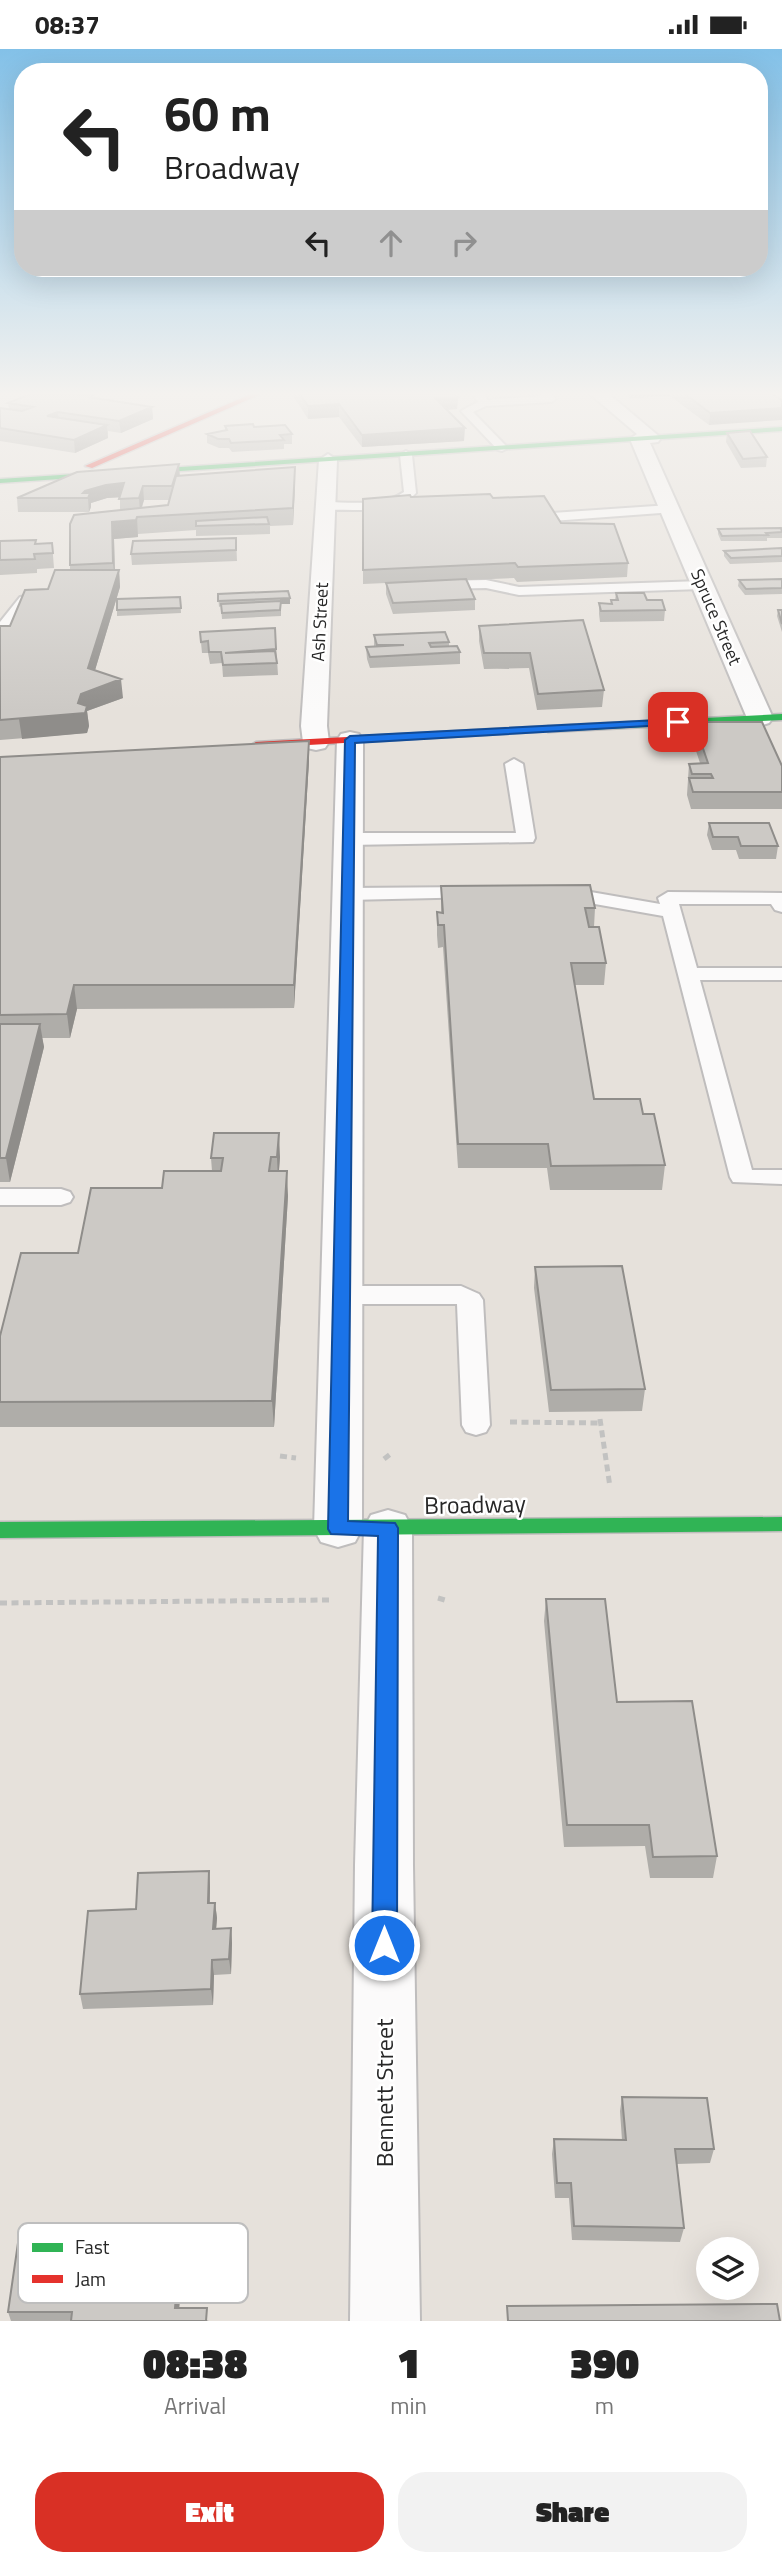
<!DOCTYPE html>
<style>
:root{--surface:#fff;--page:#f2f2f2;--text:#222;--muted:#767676;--accent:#d93025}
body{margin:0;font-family:"Titillium Web",sans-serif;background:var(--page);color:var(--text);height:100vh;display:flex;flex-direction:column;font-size:26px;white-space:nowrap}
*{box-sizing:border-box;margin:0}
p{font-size:23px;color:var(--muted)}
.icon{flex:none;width:38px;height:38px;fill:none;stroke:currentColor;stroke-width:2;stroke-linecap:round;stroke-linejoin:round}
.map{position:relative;height:2272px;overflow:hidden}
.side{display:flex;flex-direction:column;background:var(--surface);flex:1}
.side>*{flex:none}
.guide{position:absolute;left:14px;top:14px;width:754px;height:214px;border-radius:28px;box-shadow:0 7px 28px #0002;background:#fff;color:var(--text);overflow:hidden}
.tools{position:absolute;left:696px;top:2188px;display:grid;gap:14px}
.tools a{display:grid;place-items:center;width:63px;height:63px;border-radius:50%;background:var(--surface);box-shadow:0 7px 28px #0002;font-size:35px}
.pin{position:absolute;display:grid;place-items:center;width:60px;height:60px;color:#fff;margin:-30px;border-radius:14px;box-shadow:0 4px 10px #0006}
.me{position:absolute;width:77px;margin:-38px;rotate:0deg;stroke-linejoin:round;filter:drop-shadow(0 0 5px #0008)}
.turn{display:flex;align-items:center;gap:24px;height:147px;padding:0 35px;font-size:32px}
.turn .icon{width:91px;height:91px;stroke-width:2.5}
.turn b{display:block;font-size:49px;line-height:60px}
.lanes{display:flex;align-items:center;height:66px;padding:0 35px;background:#0003;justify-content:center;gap:35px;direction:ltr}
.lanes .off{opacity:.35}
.eta{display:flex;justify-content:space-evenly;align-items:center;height:119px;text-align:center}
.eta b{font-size:42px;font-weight:800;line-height:49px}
.button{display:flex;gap:14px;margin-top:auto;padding:14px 35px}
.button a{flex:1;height:80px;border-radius:28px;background:var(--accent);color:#fff;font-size:28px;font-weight:800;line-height:80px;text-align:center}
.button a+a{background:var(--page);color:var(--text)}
.status{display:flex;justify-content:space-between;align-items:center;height:49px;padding:0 35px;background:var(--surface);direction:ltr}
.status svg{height:19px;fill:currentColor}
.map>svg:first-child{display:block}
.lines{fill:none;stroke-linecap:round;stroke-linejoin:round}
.lane-casing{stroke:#bfbdbd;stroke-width:4}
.street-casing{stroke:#bfbdbd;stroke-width:4}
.fast-casing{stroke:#bfbdbd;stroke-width:3}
.jam-casing{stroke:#bfbdbd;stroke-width:3}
.path{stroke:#c2c2c1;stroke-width:5;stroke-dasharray:7 4.5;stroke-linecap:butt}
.lane{fill:#fbfafa;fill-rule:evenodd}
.street{fill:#fbfafa;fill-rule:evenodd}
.fast{fill:#30b455;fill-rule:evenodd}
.jam{fill:#e5322d;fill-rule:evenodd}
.wall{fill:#afada9;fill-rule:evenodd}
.shaded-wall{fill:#8f8d8a}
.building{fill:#ccc9c5;stroke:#8f8d8a;stroke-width:2}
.route{fill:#1a73e8;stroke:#114b97;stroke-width:2}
.labels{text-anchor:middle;stroke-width:5;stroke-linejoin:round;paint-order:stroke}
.far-street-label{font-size:18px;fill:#272727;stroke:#fff}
.near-street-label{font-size:24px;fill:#272727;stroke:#fff}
.key{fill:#fff;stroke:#bebebe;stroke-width:2}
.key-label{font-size:19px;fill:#272727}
</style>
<div class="status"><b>08:37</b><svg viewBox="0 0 49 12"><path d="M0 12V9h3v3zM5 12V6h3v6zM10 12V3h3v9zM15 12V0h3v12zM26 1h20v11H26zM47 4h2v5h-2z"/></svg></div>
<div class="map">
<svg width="782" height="2272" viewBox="0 0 782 2272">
<rect width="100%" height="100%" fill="#e6e1db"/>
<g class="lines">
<!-- lane casing -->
<g class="lane-casing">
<path id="lane" d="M473,345H484L487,351L542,347L541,345H552L556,350L551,353L486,357L473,363L506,397L508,399L502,402L498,401L461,362L478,353Z
M406,402L412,406L416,444C396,466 353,460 325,461L319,457L325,453C349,453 383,458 404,443L400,406Z
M670,456L674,457V463L552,472L546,468L552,464Z
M486,531L519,538L702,532L709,536L702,540L519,546L486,539L437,540L430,536L437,532Z
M25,547L32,551L5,586L0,587V573L20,548Z
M514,710L523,715L535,789L533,793L348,796L339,790L348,784H516L505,715Z
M473,838L483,844L480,848L348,851L338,845L348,839Z
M562,838L660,855L658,849L668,843L782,844V863L775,861L771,855H679L697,919H782V931H700L752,1121H782V1135L733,1133L730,1128L663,867L555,848L552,844Z
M0,1140H61L70,1143L73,1148L70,1153L61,1156H0Z
M342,1237H461L479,1245L483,1251L490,1376L486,1383L476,1386L466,1383L462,1376L457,1255H342L333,1252L329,1246L333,1240Z"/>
</g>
<!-- street casing -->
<g class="street-casing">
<path id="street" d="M590,345H609L661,389L658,393L650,394L773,669L769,674L760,677L751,674L747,669L630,390L637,385Z
M328,405L337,411L327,677L329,693L325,699L316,701L307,699L303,693L301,677L319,411Z
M350,683L359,685L363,691L362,1480L355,1493L338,1498L321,1493L314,1480L337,691L341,685Z
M388,1461L405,1466L412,1479L413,1816L420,2272H350L355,1816L364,1479L371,1466Z"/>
</g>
<!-- fast casing -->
<g class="fast-casing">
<path id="fast" d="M782,378V382L0,434V430Z
M782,665V671L548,683L543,680L548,677Z
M782,1468V1482L0,1489V1473Z"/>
</g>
<!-- jam casing -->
<g class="jam-casing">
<path id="jam" d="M251,345H261L92,419L85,417Z
M548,677L552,678V682L256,699L251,696L256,693Z"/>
</g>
<!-- path -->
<path class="path" d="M600,1370L610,1438
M510,1373L601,1374
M280,1407L296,1409
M384,1410L393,1403
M438,1549L448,1552
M0,1554L330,1551"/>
<!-- lane -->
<use href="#lane" class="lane"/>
<!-- street -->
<use href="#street" class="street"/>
<!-- fast -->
<use href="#fast" class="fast"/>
<!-- jam -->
<use href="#jam" class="jam"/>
</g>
<!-- wall -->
<path class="wall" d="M292,345H455L458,348L457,360L447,361L464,392L362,398L339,368L308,370Z
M625,345H772L709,376L670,347L630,349Z
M95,346V349L152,358L153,370L121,384L108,382V389L75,404L0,392V359L9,360L8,354Z
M225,377L254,378L292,385V395H284V400L232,403L229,399H219L207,394V385L225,381Z
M727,384L767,408L766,418L741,419L726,393Z
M179,427L295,434L293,476L270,477V485L196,487V481L138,485V488L114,490L115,521H119L120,538L95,621L123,649L87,662L89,677L87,684L0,691V577H10L70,521V516L120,461V448L107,449L91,454V458L89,463H18L17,449ZM144,451H169L168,456L142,459Z
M411,448L493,449L561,474L628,514L627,528L517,533L514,529L466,531L475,550V561L393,565L386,545V534L363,535V450Z
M718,480H782V489H767V492H721L718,485Z
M236,489L237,512L132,516L131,505Z
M0,492L36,495L52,494L54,519L37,520V524L0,526Z
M782,499V513L730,515L724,507V502Z
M782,530V545L745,546L738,537L739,531Z
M288,542L290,555H281V567L222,570L221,557L219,558L218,545Z
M616,544L647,551L665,561L664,572L600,573L599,565V554L611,555V551H615Z
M180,548L181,564L117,567V561Z
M778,561H782V583L777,567Z
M479,577L604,641L602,658L537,661L529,619L484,620L479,592Z
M275,579L278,626L223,628L222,614L210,615L208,604H202L200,583Z
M374,586L449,593V597L460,603V615L370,619L367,610L366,598H374Z
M694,673L782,717V760H691L687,746L689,715L700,714L692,690Z
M0,708L309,712L294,959L77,960L70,989H42L44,998L10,1133H0Z
M709,774L778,797L776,810H739L736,801H712L707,786Z
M441,837L595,859L594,878L606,914L604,936H575L594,1050L643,1065L665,1116L662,1141H550L547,1119H458L443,898L438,899L437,886V863H441Z
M280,1108L279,1122L288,1147L274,1378H0V1287L78,1204L162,1139L212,1122L211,1109Z
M535,1218L645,1340L642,1362L549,1363L534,1239Z
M546,1550L617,1653L717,1807L713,1829H650L645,1797L564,1798L544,1572Z
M209,1822L210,1838V1854H215L217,1869L216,1879H231L232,1894L231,1925L214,1926L213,1956L83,1960L80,1945L136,1860Z
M622,2048L714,2100L710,2114L676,2115L684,2179L680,2193L572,2191L569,2149H555L552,2105L554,2090L622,2091L620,2062Z
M194,2186L196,2200L194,2239H181L179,2259L209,2272H11L8,2263Z"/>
<!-- shaded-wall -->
<path class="shaded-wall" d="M630,345H670V347L630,349Z
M458,348L457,360L435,361V349Z
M339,355V368L308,370V357Z
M152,358L153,370L121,384L119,372Z
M782,359V371L709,376L710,364Z
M58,363L59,375L47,367Z
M107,376L108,389L75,404L74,391Z
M465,379L464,392L362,398V386Z
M179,415L180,429L172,437Z
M295,418V434L293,476V459Z
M124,434L125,448L107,449L91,454V458L89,463L88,449L83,444L85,442L106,436Z
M143,437L144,451L140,463L139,449Z
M137,468L138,488L114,490L115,531L113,514L112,473Z
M119,521L120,538L90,638L88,619Z
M290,549V555H281V567L280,550Z
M121,630L123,649L87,662L89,677L87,684L22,690L19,670L78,654L81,645Z
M309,692V712L294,959V936Z
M74,936L77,960L70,989L67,965Z
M40,975L44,998L10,1133L6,1109Z
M279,1084L280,1108L278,1132L277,1108Z
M287,1122L288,1147L274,1378L272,1352Z
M209,1822L210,1838L209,1870L208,1854Z
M215,1854L217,1869L215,1895L213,1880Z
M231,1879L232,1894L231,1925L229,1910Z
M212,1911L214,1926L213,1956L211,1940Z
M194,2186L196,2200L194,2239L191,2225Z
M178,2225L181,2239L178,2272L175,2259Z"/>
<!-- building -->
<path class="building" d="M30,345L95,346L88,348L152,358L119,372L58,363L47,367L107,376L74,391L0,379V359L22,362L33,358L8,354Z
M300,345H455L458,348L435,349L465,379L362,386L339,355L308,357Z
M685,345H772L782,351V359L710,364Z
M253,375L254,378L285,376L292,385L280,386L284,391L231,394L229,390H218L207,385L227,381L225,377Z
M750,382L767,408L743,410L727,384Z
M179,415L172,437H143L139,449L119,450L124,434L106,436L85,442L83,444H90L88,449H17L77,423Z
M295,418L293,459L137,468L136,471L112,473L113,514L70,516V475L74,466L168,456L176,427Z
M490,445L493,449L544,447L561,474L614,475L628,514L518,518L515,514L363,521V450L410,446L411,448Z
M267,468L269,475L196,477V472Z
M781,479L782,483L766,484L768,486L722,487L718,480Z
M236,489V501L131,505L133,492Z
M36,491L35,495L52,494L53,504L34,505L35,510L0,511V492Z
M782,499V507L731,509L724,502Z
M55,521H119L88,619L121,630L81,645L78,654L87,657L85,664L0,671V577H10L25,541L48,540Z
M466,530L475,550L393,554L386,534Z
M782,530V539L746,540L739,531Z
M288,542L290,549L218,552V545Z
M616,544H644L647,551H662L665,561L601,562L599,554L612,555L611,551H618Z
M180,548L181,559L117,561V550Z
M281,552L280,561L222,564L221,555Z
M778,561H782V575Z
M583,571L604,641L538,645L530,604H484L479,577Z
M275,579L276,600L225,604L275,602L277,614L223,616L221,603H209L208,592L201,593L200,583Z
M445,583L449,593L429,594L431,598L457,597L460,603L370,608L366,598L404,596H377L374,586Z
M694,673H762L782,717V743H693L689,729H713L711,725H692L689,715L708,714Z
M309,692L294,936H74L67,965L0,966V708Z
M709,774H769L778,797H741L738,788H713Z
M590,836L595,859H585L589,878H599L606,914H571L594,1050H640L643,1065H654L665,1116L551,1117L548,1095H458L444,876H438L437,863L443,864L441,837Z
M0,975H40L6,1109H0Z
M214,1084H279L277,1108H271L269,1122H287L272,1352L0,1353V1287L21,1204H78L91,1139H162L164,1122H221L223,1109H211Z
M622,1217L645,1340L551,1341L535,1218Z
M546,1550H605L617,1653L692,1652L717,1807L653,1808L649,1776H567Z
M209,1822L208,1854H215L213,1880L231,1879L229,1910L212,1911L211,1940L80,1945L88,1862L136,1860L138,1824Z
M622,2048L707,2049L714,2100H675L684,2179L574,2177L571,2134H557L554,2090L626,2091Z
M194,2186L191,2225H178L175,2259H207L206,2272H71L72,2263H8L19,2187Z
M777,2255L780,2272H508L507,2257Z"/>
<!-- sky -->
<linearGradient id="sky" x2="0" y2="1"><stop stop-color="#83c1e8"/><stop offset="0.52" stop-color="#f4f2ef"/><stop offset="1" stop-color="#f4f2ef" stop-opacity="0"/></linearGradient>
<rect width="782" height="663" fill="url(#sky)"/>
<!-- route -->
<path class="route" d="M678,670L683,673L682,675L355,694L348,1472L395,1474L398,1479L397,1896L393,1905L384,1908L376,1905L372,1896L378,1487L331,1485L328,1480L345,691L350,687Z"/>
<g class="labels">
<!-- far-street labels -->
<g class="far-street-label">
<text transform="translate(716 568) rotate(67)" y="6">Spruce Street</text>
<text transform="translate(320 573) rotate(-87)" y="6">Ash Street</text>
</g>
<!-- near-street labels -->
<g class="near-street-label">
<text transform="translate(475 1456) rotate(-1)" y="8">Broadway</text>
<text transform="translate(385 2044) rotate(-90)" y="8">Bennett Street</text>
</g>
</g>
<!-- legend -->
<rect x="18" y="2174" width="230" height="80" rx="10" class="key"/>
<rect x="32" y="2194" width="31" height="9" fill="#30b455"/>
<rect x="32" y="2226" width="31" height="8" fill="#e5322d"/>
<g class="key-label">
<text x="75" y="2205">Fast</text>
<text x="75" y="2237">Jam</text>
</g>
</svg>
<div class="tools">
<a><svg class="icon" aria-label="layers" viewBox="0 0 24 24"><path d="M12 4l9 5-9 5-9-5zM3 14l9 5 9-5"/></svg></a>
</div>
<div class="pin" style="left:678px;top:673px;background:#d93025"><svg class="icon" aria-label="arrive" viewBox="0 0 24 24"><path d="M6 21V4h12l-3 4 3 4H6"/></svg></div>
<svg class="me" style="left:384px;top:1896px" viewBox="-20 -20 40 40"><circle r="17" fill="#1a73e8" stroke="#fff" stroke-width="3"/><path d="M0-11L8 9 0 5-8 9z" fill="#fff"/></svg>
<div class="guide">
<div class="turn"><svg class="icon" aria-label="left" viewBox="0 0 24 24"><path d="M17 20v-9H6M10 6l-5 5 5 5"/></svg><div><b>60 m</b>Broadway</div></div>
<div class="lanes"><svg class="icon" aria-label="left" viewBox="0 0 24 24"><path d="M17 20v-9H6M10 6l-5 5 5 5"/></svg><svg class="icon off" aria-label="ahead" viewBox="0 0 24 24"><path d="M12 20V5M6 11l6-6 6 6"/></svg><svg class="icon off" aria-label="right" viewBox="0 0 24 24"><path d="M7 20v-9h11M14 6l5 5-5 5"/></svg></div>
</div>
</div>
<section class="side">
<div class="eta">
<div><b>08:38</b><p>Arrival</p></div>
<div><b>1</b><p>min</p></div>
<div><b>390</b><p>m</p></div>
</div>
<div class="button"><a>Exit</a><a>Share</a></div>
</section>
